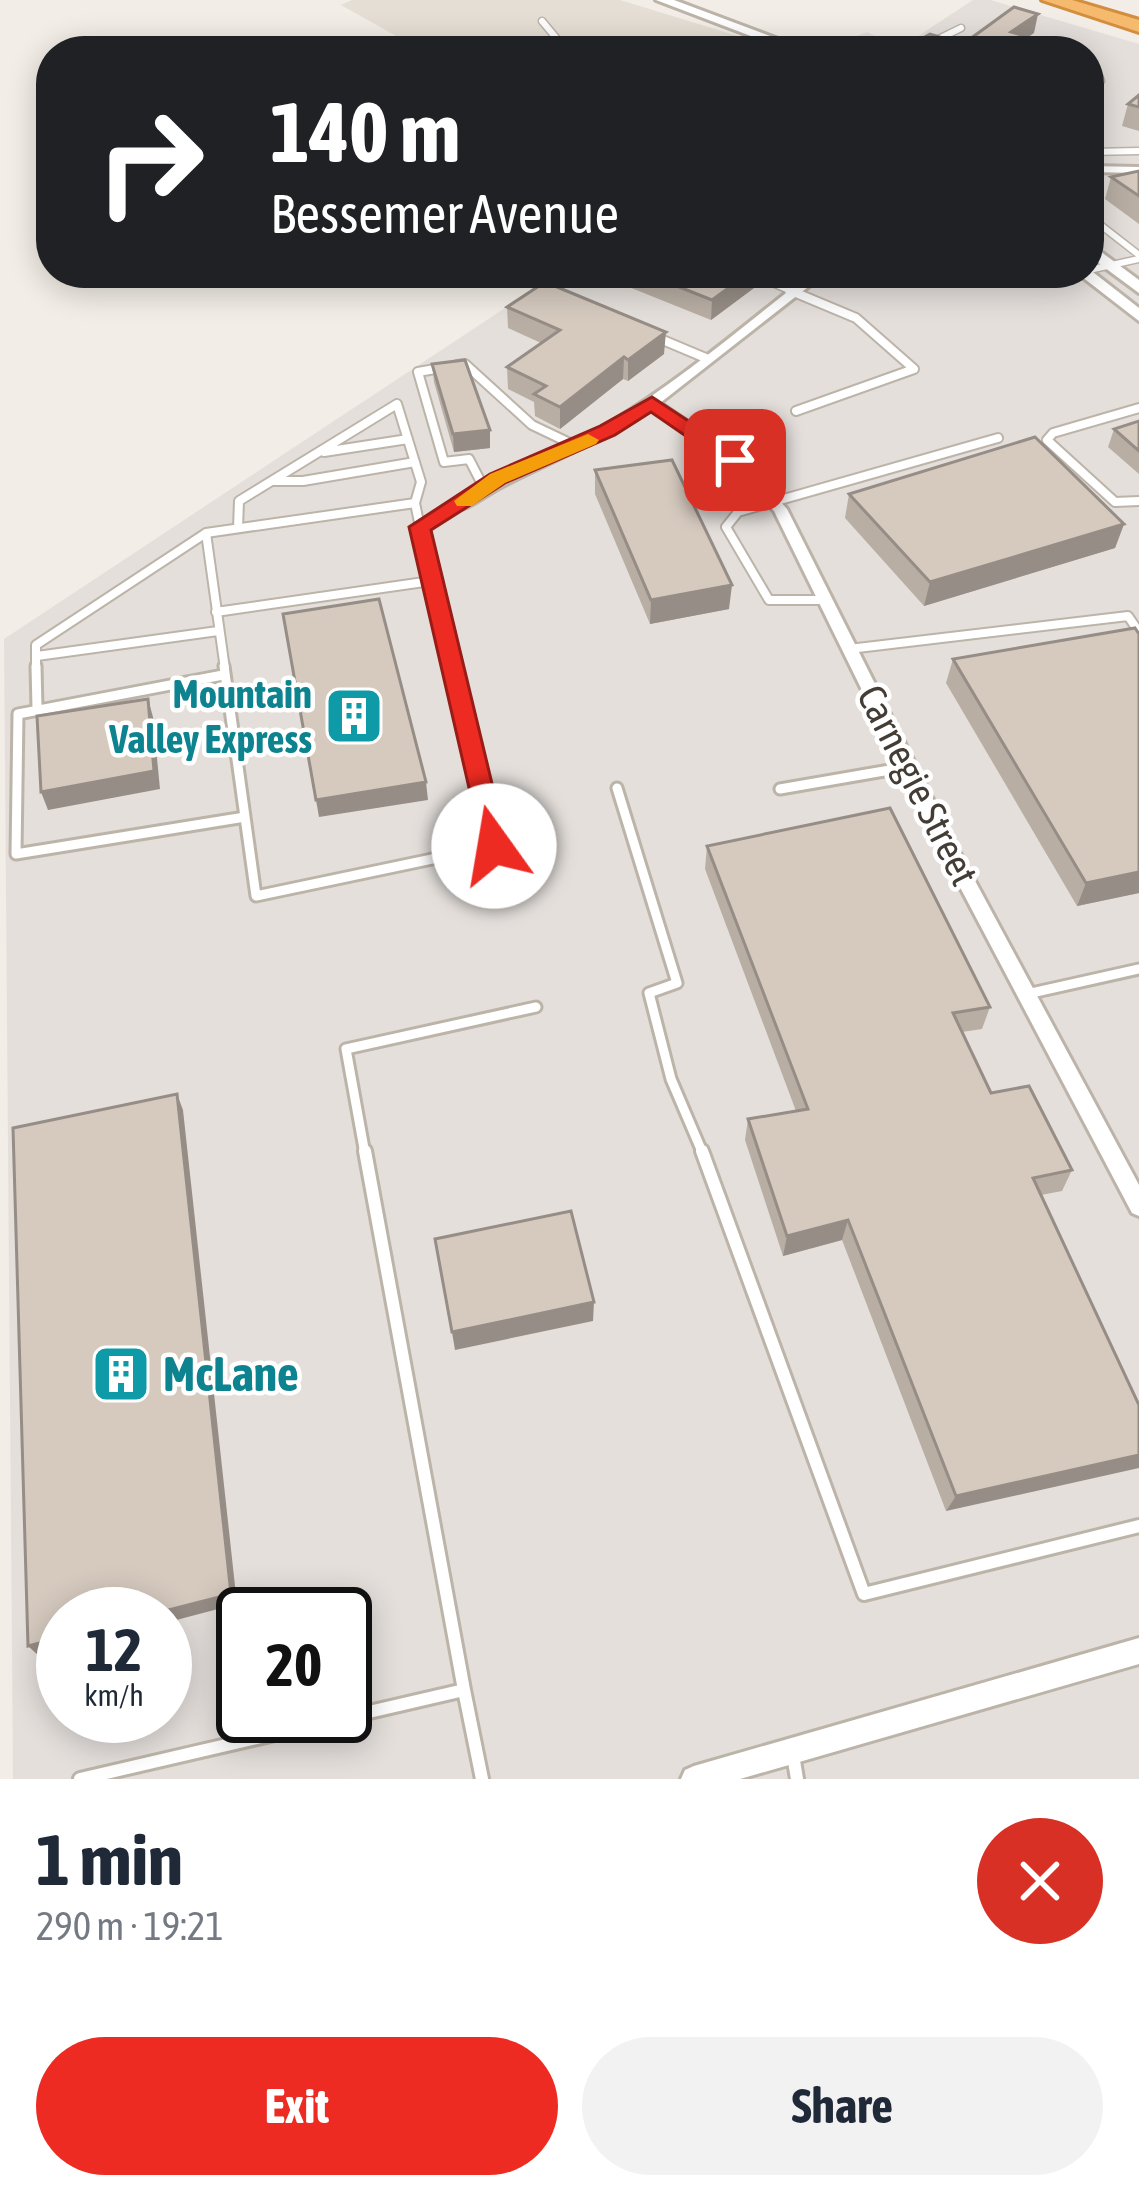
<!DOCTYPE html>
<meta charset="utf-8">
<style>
:root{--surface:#fff;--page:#f2f2f3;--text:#1f2937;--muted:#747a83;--accent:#ed2b22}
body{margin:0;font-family:"Asap Condensed",sans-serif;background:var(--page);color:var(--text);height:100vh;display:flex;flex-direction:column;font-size:45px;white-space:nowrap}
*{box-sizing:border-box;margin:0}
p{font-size:39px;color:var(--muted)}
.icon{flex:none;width:66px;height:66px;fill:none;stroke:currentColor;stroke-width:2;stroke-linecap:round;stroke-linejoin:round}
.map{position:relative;height:1779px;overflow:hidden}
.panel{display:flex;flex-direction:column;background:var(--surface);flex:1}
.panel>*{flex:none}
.top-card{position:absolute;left:36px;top:36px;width:1068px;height:252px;border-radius:48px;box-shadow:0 6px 30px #0003;background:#202124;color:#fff;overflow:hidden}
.speed{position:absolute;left:36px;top:1587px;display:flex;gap:24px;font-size:60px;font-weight:700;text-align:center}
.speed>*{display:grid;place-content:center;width:156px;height:156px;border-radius:50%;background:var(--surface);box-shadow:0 6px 30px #0003;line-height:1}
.speed small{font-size:30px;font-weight:400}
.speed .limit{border:6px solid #111;border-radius:18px;background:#fff;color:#111}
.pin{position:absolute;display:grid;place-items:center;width:102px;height:102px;color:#fff;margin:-51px;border-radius:24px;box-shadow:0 6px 18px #0006}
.me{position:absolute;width:132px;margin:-66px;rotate:347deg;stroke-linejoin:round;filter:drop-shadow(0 0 9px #0008)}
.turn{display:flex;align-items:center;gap:42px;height:252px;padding:0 36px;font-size:54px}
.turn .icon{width:156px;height:156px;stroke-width:2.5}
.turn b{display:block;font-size:84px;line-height:102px}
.round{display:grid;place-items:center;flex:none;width:126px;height:126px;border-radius:63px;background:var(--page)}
.head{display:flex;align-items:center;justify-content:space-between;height:204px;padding:0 36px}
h1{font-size:72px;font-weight:700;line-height:90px}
.cta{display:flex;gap:24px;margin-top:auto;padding:24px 36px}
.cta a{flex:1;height:138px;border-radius:72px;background:var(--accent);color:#fff;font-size:48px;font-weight:700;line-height:138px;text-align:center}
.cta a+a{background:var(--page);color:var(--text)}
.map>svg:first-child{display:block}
.residential{fill:#e5ded4}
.industrial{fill:#e4dfdb;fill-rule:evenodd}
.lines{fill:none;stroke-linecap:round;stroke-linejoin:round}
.service-far3-casing{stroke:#bdb4a9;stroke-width:9}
.service-far2-casing{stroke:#bdb4a9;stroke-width:12}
.service-far1-casing{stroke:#bdb4a9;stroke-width:15}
.service-casing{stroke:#bdb4a9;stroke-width:18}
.minor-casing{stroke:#bdb4a9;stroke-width:6}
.tertiary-casing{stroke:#bdb4a9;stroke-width:6}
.motorway-casing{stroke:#d38d3e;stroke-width:6}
.service-far3{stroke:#fff;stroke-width:6}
.service-far2{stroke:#fff;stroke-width:8}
.service-far1{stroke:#fff;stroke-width:9}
.service{stroke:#fff;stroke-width:12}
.minor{fill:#fff;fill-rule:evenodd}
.tertiary{fill:#fff;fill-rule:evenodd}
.motorway{fill:#f5ba6e;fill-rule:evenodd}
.wall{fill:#b8aea4}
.shaded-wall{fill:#968d86}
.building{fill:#d6cabf;stroke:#968d86;stroke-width:3}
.route{fill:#ed2b22;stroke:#9a1c16;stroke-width:3}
.slow{fill:#f59e0b}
.labels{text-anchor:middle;stroke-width:9;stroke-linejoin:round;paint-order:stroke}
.culture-label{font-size:39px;font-weight:bold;fill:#0d838f;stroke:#fff;text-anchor:end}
.street-label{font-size:39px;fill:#443d36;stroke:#fff}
.near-culture-label{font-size:48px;font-weight:bold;fill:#0d838f;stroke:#fff;text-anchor:start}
</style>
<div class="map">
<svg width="1139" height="1779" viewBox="0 0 1139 1779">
<rect width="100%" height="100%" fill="#f2ede6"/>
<!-- residential -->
<path class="residential" d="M352,0H620L787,51H423L341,5Z"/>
<!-- industrial -->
<path class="industrial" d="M973,0H990L1139,44V1779H13L4,639L558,273H1089V51H844L832,45L867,32L900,48ZM63,1614H165V1716H63ZM243,1614H345V1716H243Z"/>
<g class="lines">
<!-- service-far3 casing -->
<g class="service-far3-casing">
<path id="service-far3" d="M542,21L567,51
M914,51L961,28
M1089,69L1097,71L1101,81L1089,90
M1089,152L1139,151
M1089,216L1139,255
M1089,270L1139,259
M749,273L796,293
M788,273L808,282"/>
</g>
<!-- service-far2 casing -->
<g class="service-far2-casing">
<path id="service-far2" d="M789,290L856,318L914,369L796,411
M658,338L708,359
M457,365L465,364L532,425L576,446
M441,368L418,372L444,462L469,459L484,488
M1139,408L1053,433L1047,440L1115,502L1139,501
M324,452L408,439
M272,481H303L415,462
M238,528L239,501L397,404L421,482L415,503
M206,533L225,669
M824,600H769L726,527L738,512L998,438
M216,612L431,581
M849,649L1128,616L1139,632
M37,656L218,631
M36,669V645L206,533L415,503L420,527
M453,669L420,527L454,508"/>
</g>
<!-- service-far1 casing -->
<g class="service-far1-casing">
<path id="service-far1" d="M36,666L37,708
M224,666L256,896L494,846L452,666
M223,675L18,714L16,854L245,817
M617,788L677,983L649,993L671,1079L703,1154
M780,789L907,767
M1027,994L1139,969
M365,1154L346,1049L536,1007"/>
</g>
<!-- service casing -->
<g class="service-casing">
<path id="service" d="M365,1151L464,1690
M702,1151L864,1594L1139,1526
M793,1755L797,1779
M80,1779L464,1690L482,1779"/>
</g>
<!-- minor casing -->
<g class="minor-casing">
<path id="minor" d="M1089,166L1139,167V173L1089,172Z
M812,273H826L660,403L740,457L787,509L960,853L1139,1185V1216L1132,1213L942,853L774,511L730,463L651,409C604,441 550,461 499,488C484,496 466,512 449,511L447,508C490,469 560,452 611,422C683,379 746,323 812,273Z
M1139,1638V1664L740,1779H681L685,1770L694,1766Z"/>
</g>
<!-- tertiary casing -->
<g class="tertiary-casing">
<path id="tertiary" d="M656,0H674L810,51H790Z
M1089,243L1139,280V293L1089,256Z
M1089,269L1139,308V321L1077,273H1089Z"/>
</g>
<!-- motorway casing -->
<g class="motorway-casing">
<path id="motorway" d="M1042,0H1072L1139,20V32Z"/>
</g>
<!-- service-far3 -->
<use href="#service-far3" class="service-far3"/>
<!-- service-far2 -->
<use href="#service-far2" class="service-far2"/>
<!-- service-far1 -->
<use href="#service-far1" class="service-far1"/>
<!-- service -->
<use href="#service" class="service"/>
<!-- minor -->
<use href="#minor" class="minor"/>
<!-- tertiary -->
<use href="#tertiary" class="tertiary"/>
<!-- motorway -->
<use href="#motorway" class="motorway"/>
</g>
<!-- wall -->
<path class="wall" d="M1139,95V131L1122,126L1128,104Z
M1139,171V224L1105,199L1111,177Z
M594,273H756L754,288L711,320Z
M507,307L664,354L628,381L623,379L560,429L535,416L534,402L508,389L507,367L541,343L508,328Z
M432,364L490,448L454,452L434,382Z
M1139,421V474L1108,447L1114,429Z
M595,470L729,609L650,624L595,494Z
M849,494L1124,524L1115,548L924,606L845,518Z
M1139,634V893L1077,906L946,683L953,659Z
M707,846L990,1007L982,1029L962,1032L991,1093L1072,1170L1062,1191L1041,1195L1139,1405L946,1511L842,1240L783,1256L745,1140L748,1119L796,1111L705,869Z"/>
<!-- shaded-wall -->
<path class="shaded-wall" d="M1038,14L1034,33L1007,51L1011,32Z
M749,273H756L754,288L711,320L712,300Z
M666,332L664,354L628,381V360Z
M624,357L623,379L560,429V407Z
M490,430V448L454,452L453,434Z
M1124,524L1115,548L924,606L930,582Z
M732,585L729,609L650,624L651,600Z
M148,699L153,717L160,789L48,810L41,792Z
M426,782L428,800L319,817L316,800Z
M1139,872V893L1077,906L1086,883Z
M177,1094L183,1110L237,1604L165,1623V1614H153Z
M848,1220L842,1240L783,1256L787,1236Z
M594,1302L593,1321L455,1350L452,1332Z
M1139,1455V1468L946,1511L956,1496Z
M63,1637V1649L39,1656L28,1646Z"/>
<!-- building -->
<path class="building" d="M1014,7L1038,14L1011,32L1077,51H921L907,47L930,34L963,44Z
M1139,95V107L1128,104Z
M1139,171V196L1111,177Z
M644,273H749L712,300Z
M545,282L666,332L628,360L624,357L560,407L534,394L546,386L507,367L560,330L507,307Z
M465,360L490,430L453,434L432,364Z
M1139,421V451L1114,429Z
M1035,437L1124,524L930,582L849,494Z
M672,460L732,585L651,600L595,470Z
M379,599L426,782L316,800L283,614Z
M1135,628L1139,634V872L1086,883L953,659Z
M148,699L154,771L41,792L37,716Z
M890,808L990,1007L953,1013L991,1093L1029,1086L1072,1170L1033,1178L1139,1405V1455L956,1496L848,1220L787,1236L748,1119L808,1109L707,846Z
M177,1094L231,1594L153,1614H63V1637L28,1646L13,1128Z
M571,1211L594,1302L452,1332L435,1239Z"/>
<!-- route -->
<path class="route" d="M652,397L742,456V465H728L651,412L615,435L505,483L431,530L507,846L494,856L484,853L409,527L490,474L600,426Z"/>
<!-- slow -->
<path class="slow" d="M588,434L599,440L596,444L505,483L472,506H457L454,501L490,474Z"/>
<!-- icons -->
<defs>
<g id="building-square" transform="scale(3)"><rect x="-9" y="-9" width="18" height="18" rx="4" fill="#0f9aa8" stroke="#fff"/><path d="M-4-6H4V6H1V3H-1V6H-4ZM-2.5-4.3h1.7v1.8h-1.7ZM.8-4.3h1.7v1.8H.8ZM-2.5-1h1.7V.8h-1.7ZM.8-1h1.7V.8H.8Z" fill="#fff"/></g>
</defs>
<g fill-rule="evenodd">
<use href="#building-square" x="354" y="716"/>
<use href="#building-square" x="121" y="1374"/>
</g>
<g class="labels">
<!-- culture labels -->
<g class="culture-label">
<text x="312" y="708">Mountain<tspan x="312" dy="45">Valley Express</tspan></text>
</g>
<!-- street labels -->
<g class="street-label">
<text transform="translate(918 785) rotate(63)" y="14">Carnegie Street</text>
</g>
<!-- near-culture labels -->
<g class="near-culture-label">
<text x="163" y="1391">McLane</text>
</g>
</g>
</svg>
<div class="speed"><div>12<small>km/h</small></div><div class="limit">20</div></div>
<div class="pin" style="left:735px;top:460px;background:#d93025"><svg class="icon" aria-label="arrive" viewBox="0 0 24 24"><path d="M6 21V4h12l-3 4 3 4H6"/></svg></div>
<svg class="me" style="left:494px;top:846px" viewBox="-20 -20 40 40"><circle r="19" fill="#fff"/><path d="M0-13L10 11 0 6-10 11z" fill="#ed2b22"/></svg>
<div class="top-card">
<div class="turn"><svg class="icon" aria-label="right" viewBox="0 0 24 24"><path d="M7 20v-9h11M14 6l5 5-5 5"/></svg><div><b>140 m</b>Bessemer Avenue</div></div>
</div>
</div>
<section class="panel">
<div class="head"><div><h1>1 min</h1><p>290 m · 19:21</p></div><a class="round" style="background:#d93025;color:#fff"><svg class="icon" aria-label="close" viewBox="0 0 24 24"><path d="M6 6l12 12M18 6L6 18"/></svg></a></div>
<div class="cta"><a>Exit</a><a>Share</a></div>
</section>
